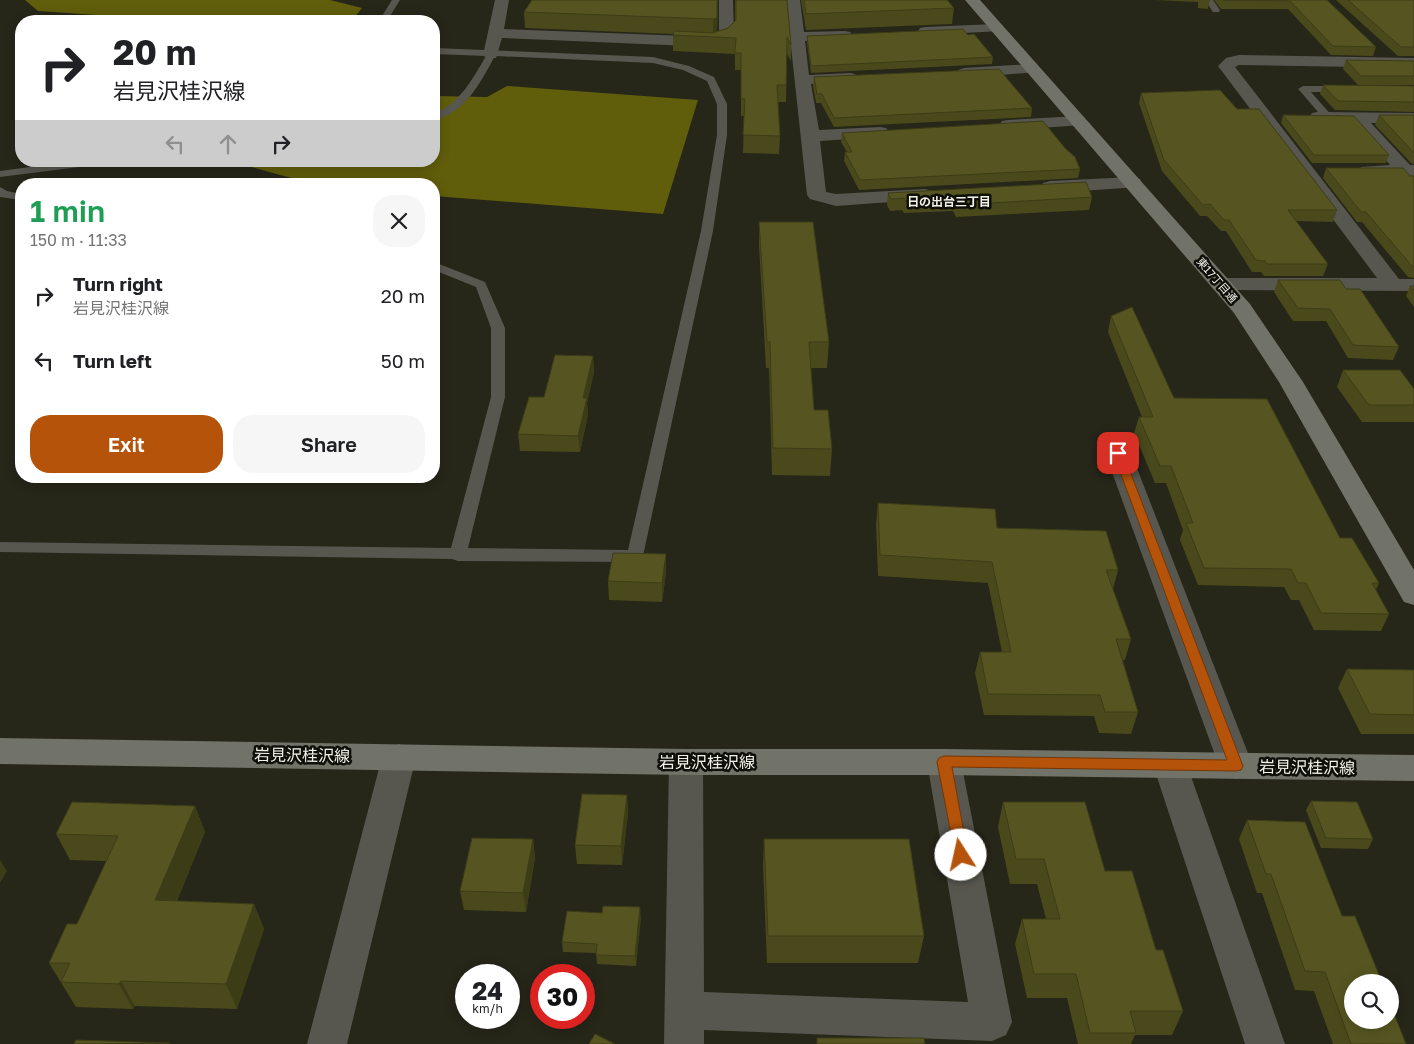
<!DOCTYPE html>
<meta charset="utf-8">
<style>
:root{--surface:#fff;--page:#f6f6f6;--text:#202124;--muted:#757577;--accent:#b45309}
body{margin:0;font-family:"Golos Text","Noto Sans JP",sans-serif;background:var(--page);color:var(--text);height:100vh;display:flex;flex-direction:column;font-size:19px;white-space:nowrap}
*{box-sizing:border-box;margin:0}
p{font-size:16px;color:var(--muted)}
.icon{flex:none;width:28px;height:28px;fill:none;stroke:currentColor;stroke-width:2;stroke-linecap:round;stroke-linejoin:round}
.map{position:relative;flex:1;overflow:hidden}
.drawer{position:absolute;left:15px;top:178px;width:425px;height:305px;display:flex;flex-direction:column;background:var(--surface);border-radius:20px;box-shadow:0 2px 12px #0003}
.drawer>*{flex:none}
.hud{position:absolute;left:15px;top:15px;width:425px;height:152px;border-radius:20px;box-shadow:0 2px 12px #0003;background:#fff;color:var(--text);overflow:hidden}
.buttons{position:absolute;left:1344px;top:974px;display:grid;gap:10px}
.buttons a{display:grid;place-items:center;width:55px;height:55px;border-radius:50%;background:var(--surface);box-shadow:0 2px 12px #0003;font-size:25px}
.speed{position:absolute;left:455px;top:964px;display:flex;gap:10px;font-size:25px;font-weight:700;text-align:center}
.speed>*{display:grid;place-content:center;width:65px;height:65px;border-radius:50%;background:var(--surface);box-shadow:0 2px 12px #0003;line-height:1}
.speed small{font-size:12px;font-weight:400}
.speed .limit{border:8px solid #d22;background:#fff;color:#111}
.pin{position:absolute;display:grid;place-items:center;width:42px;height:42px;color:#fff;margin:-21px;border-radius:10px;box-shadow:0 2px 8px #0006}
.me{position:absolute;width:55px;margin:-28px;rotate:350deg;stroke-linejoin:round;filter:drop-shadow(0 0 4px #0008)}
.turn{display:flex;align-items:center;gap:18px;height:105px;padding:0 15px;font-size:22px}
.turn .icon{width:65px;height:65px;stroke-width:2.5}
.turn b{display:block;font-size:35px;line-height:42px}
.lanes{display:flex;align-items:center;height:48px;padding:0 15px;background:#0003;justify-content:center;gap:25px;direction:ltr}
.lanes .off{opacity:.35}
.round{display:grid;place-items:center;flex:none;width:52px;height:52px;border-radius:20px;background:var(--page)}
.head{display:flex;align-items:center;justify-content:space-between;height:85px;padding:0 15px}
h1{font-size:30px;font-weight:600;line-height:38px;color:#1e9e55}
.primary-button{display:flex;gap:10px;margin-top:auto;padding:10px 15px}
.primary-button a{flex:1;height:58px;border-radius:20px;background:var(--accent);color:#fff;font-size:20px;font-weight:600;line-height:58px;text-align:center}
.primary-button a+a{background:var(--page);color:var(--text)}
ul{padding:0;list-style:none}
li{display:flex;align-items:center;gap:15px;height:65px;padding:0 15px}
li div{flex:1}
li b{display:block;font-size:19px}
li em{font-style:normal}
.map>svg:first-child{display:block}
.forest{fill:#605d0b}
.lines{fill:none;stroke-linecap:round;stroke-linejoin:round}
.lane{fill:#575750;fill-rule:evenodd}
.street{fill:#575750;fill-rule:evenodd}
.secondary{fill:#727368;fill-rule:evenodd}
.wall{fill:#4a491c}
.shaded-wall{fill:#3c3c17}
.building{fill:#565521;stroke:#3c3c17}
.route{fill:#b45309;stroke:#753606}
.labels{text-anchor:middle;stroke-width:5;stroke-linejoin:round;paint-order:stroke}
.far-street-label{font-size:11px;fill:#f2f2ea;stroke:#0f0f09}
.far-neighbourhood-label{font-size:12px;font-weight:bold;fill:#f2f2ea;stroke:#0f0f09}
.near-street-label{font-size:16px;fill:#f2f2ea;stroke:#0f0f09}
</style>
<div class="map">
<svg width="1414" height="1044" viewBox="0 0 1414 1044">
<rect width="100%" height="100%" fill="#262619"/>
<!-- forest -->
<path class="forest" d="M25,0H330L362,8L352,21H124L125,17L38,11Z
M507,86L698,100L663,214L434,196V184H313L230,161H434V96L487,97Z"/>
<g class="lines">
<!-- lane -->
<path class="lane" d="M392,0H400L387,21H379Z
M1205,0H1213L1220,10L1219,12H1213Z
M434,48L653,57L689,66L714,77L727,104V135L713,231L643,556L641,560L635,562L458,561L452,559L0,552V542L451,548L491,397V328L476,287L434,270V262L485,282L505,328V397L468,548L628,550L701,231L717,135V104L707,81L683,70L653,63L495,56C480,83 466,112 434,120V114C460,103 472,80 486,56L434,54Z
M1303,86H1344L1349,89L1344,92H1311L1333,117L1328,120L1324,119L1300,91L1298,89Z
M75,161H108L103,164L0,177V171Z
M0,187L7,191L21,194V200L0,197Z"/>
<!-- street -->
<path class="street" d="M495,0H509L504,29L713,37L719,35V0H733L734,36L727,43L713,47L502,38L496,58H486L483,55Z
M786,0H800L804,32L845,31L850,32L852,35L850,38L845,39L805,41L809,75L851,73L857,75L859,78L857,81L851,83L811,84L819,130L880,127L886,128L889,132L886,136L880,137L820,141L826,192L836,194L925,189L932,191L935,195L932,199L836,206L810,199L807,195Z
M996,24L1001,25L1003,28L1001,31L925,35L920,34L918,31L920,28L925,27Z
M1239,55L1414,58V68L1239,65L1235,67L1399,279H1414V291L1221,290L1213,289L1210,284L1213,279L1221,278H1377L1218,66L1226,58Z
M1032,64L1038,66L1040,69L1038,72L964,78L958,76L956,73L958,70L964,68Z
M1318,112L1414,113V123H1371L1410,165H1414V185L1406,184L1400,177L1361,175L1359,171L1361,167L1390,165L1353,122L1312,121L1309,117L1312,113Z
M1078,116L1084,117L1087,121L1084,125L1008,130L1002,129L999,125L1002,121L1008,120Z
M1133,177L1140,179L1142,183L1140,187L1050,193L1043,191L1041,187L1043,183L1050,181Z
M1118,445L1127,448L1131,453L1253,766L1248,775L1236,779L1224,775L1219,766L1105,453L1109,448Z
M399,744L411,748L416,757L347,1044H307L382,757L387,748Z
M686,749L698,753L703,762L704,992L968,1002L927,762L932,753L944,749L956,753L961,762L1012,1022L1006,1035L992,1041L704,1030V1044H664L669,762L674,753Z
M1170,752L1182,756L1187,765L1285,1044H1245L1153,765L1158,756Z"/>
<!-- secondary -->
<path class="secondary" d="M965,0H980L1250,304L1303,382L1414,570V605L1404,602L1279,382L1234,313Z
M0,738L686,749H944L1414,755V781L944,775H686L0,764Z"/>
</g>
<!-- wall -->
<path class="wall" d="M718,0L717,32L728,28L735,21V0H787L791,45V61L787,54L786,102H778L780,136L779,154L743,153L744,116H741V70H735V54L673,51V34L525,28L524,12Z
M801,0H947L954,8L952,24L806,30Z
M1154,0H1210L1208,9L1198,8V2Z
M1214,0H1327L1376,47L1373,56L1331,55L1288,9H1221Z
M1336,0H1414V56H1398Z
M968,35L993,57L992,64L811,73L807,43V36Z
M1346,60L1414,61V85H1358L1343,69Z
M814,77L1032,108L1031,117L834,127L821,103H816L813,86Z
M1323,85L1414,86V112L1335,110L1320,94Z
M1141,93L1237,109L1337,210L1333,222L1296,221L1328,264L1323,276H1264L1261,272H1252L1226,231H1221L1207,216H1200L1162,171L1139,103Z
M1283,115L1389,155L1386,163H1312L1281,123Z
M1379,115H1414V164L1411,163L1375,125Z
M842,133L1080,169L1078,178L859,190L844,161L845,152H847L841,142Z
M1326,168L1414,176V278L1408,277L1362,222H1357L1323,178Z
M888,193L1092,197L1089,210L956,217L953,211L904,213L902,210L890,211L887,205Z
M759,222L829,342L827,368H811L814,410L832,449L830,476L772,475L769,368H766L759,246Z
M1278,280L1399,347L1393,360L1348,358L1326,321H1293L1274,292Z
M1410,286H1414V307L1406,296Z
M1111,316L1174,398L1340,538L1379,583L1376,590L1389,614L1381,631L1314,630L1299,600H1291L1284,587L1198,585L1180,540L1183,530L1166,483H1155L1134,433L1139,417H1142L1108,332Z
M593,356L594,372L587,403L588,415L580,452L520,451L518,434L544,397Z
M1343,370L1414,389V422H1362L1337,387Z
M878,503L997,528L1118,570L1113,589L1131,639L1125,660H1122L1138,712L1131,734L1099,733L1094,716L984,715L975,673L980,652H1002L988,583L878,576L876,524Z
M666,573L662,602L609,600L608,581Z
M1347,669L1414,670V734H1361L1338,688Z
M627,795L628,814L622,865L577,864L575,845Z
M1311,801L1373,839L1368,849L1321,848L1306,810Z
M1003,802L1105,871L1156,950L1183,1011L1172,1035H1135L1131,1044H1078L1067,998H1027L1015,944L1022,919H1046L1037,884H1010L998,827Z
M195,806L205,832L177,901L254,904L264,929L237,1009L135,1006L133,1009L76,1007L49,963L77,924L106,861L70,860L56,834Z
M1247,820L1342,916L1406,1044H1333L1314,991L1295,990L1262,893H1257L1239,839Z
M533,839L535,858L526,912L464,910L460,891Z
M764,839L924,936L918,963H767L763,867Z
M641,917L636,966L597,964L596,953L563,952L562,942Z"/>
<!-- shaded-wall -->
<path class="shaded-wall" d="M718,0L717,34L713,35V19Z
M593,356L594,372L587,403L588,415L580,452L578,436L583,398Z
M666,554V573L662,602V583Z
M627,795L628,814L622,865L621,846Z
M195,806L205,832L167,925L155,900Z
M533,839L535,858L526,912L523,893Z
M0,860L7,871L0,883Z
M254,904L264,929L237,1009L226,984Z
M640,907L641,917L636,966L635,956Z
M121,981L135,1006L133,1009L119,984Z"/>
<!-- building -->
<path class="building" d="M532,0H717V18L713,19L524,12Z
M736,0H787L791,45L787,37L786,85H777L780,136L743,135L745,99H741V53H735L736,38L673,35L674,31L713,33L728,28L736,20Z
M804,0H947L954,8L806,14Z
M1223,0H1327L1376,47L1333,46L1290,1Z
M1348,0H1414V47H1401Z
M963,29L968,35L974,34L993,57L811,66L807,36Z
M1346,60L1414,61V76H1361Z
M999,69L1032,108L834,118L822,94H817L814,77Z
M1323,85L1414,86V102L1338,101Z
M1220,90L1237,109H1259L1337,210H1288L1328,264H1267L1265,261L1256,260L1229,220H1224L1210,204L1203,205L1164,160L1141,93Z
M1283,115L1354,116L1389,155H1314Z
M1379,115H1414V153Z
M1043,121L1065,148L1075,157L1080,169L860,180L845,152H852L842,133Z
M1326,168H1403L1410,176H1414V267L1412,266L1366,212H1361Z
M1086,182L1092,197L958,205L954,199L905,201L904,198L891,199L888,193Z
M759,222H813L829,342H809L814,410H828L832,449L773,448L770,342H767Z
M1278,280H1340L1346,289H1360L1399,347L1353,345L1330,309L1298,308Z
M1410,286H1414V290Z
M1132,307L1174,398L1267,399L1340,538H1352L1379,583H1372L1389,614L1321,613L1306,583H1298L1291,569L1204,568L1186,523H1193L1171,466H1160L1139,417H1153L1111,316Z
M555,355L593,356L583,398H587L578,436L518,434L529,397H544Z
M1343,370H1400L1414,389V405H1369Z
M878,503L995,509L997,528L1106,531L1118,570H1106L1131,639H1116L1138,712H1105L1100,695L988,694L980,652H1011L992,562L880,555Z
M613,553L666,554L662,583L608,581Z
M1347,669L1414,670V715L1370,714Z
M582,794L627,795L621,846L575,845Z
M1311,801L1357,802L1373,839L1326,838Z
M72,802L195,806L155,900L254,904L226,984L121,981L119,984L61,982L70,963H49L67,924H77L118,836L56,834Z
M1003,802H1085L1105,871H1132L1156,950H1163L1183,1011H1130L1136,1033H1090L1076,974H1034L1022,919H1060L1044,859H1016Z
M1247,820L1305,822L1342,916H1355L1382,982H1352V1020H1390V1003L1406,1044H1351L1325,972L1305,971L1271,874H1266Z
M472,838L533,839L523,893L460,891Z
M764,839H909L924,936H768Z
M603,906L640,907L635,956L596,955L597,944L562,942L567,911L602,913Z
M595,1034L615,1044H589Z
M817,1038H924L925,1044H817Z
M76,1040L170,1043L74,1044Z"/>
<!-- route -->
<path class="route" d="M1114,450H1122L1123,453L1243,766L1241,770L1236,771L952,767L968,855L966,859L961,861L956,859L937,762L939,758L944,756L1227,760L1113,453Z"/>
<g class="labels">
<!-- far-street labels -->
<g class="far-street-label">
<text transform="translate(1217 280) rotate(49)" y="4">東17丁目通</text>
</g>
<!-- far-neighbourhood labels -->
<g class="far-neighbourhood-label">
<text x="949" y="206">日の出台三丁目</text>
</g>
<!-- near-street labels -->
<g class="near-street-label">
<text transform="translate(302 755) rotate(1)" y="6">岩見沢桂沢線</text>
<text x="707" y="768">岩見沢桂沢線</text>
<text transform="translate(1307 767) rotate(1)" y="6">岩見沢桂沢線</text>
</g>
</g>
</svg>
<div class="buttons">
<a><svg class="icon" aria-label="search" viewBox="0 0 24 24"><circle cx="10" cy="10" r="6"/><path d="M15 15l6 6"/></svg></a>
</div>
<div class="speed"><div>24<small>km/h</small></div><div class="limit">30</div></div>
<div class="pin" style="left:1118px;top:453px;background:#d93025"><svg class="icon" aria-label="arrive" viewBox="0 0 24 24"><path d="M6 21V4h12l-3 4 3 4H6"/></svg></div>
<svg class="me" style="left:961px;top:855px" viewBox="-20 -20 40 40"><circle r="19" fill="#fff"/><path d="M0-13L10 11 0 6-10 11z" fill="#b45309"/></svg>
<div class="hud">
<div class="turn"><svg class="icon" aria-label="right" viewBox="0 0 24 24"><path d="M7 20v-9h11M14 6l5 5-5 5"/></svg><div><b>20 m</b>岩見沢桂沢線</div></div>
<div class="lanes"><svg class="icon off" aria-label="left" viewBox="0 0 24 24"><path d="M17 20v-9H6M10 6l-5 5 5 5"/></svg><svg class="icon off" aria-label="ahead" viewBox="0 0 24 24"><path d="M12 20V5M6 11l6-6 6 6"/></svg><svg class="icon" aria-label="right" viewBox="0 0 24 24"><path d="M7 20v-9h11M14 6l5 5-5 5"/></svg></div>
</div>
<section class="drawer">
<div class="head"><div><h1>1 min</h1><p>150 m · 11:33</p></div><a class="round"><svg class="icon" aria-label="close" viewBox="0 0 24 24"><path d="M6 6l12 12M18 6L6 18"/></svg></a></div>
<ul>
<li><svg class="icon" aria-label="right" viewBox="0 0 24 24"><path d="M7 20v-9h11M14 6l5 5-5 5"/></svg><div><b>Turn right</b><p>岩見沢桂沢線</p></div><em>20 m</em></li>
<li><svg class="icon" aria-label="left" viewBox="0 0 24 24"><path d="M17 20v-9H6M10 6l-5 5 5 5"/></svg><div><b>Turn left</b></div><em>50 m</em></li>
</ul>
<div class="primary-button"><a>Exit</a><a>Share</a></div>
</section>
</div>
